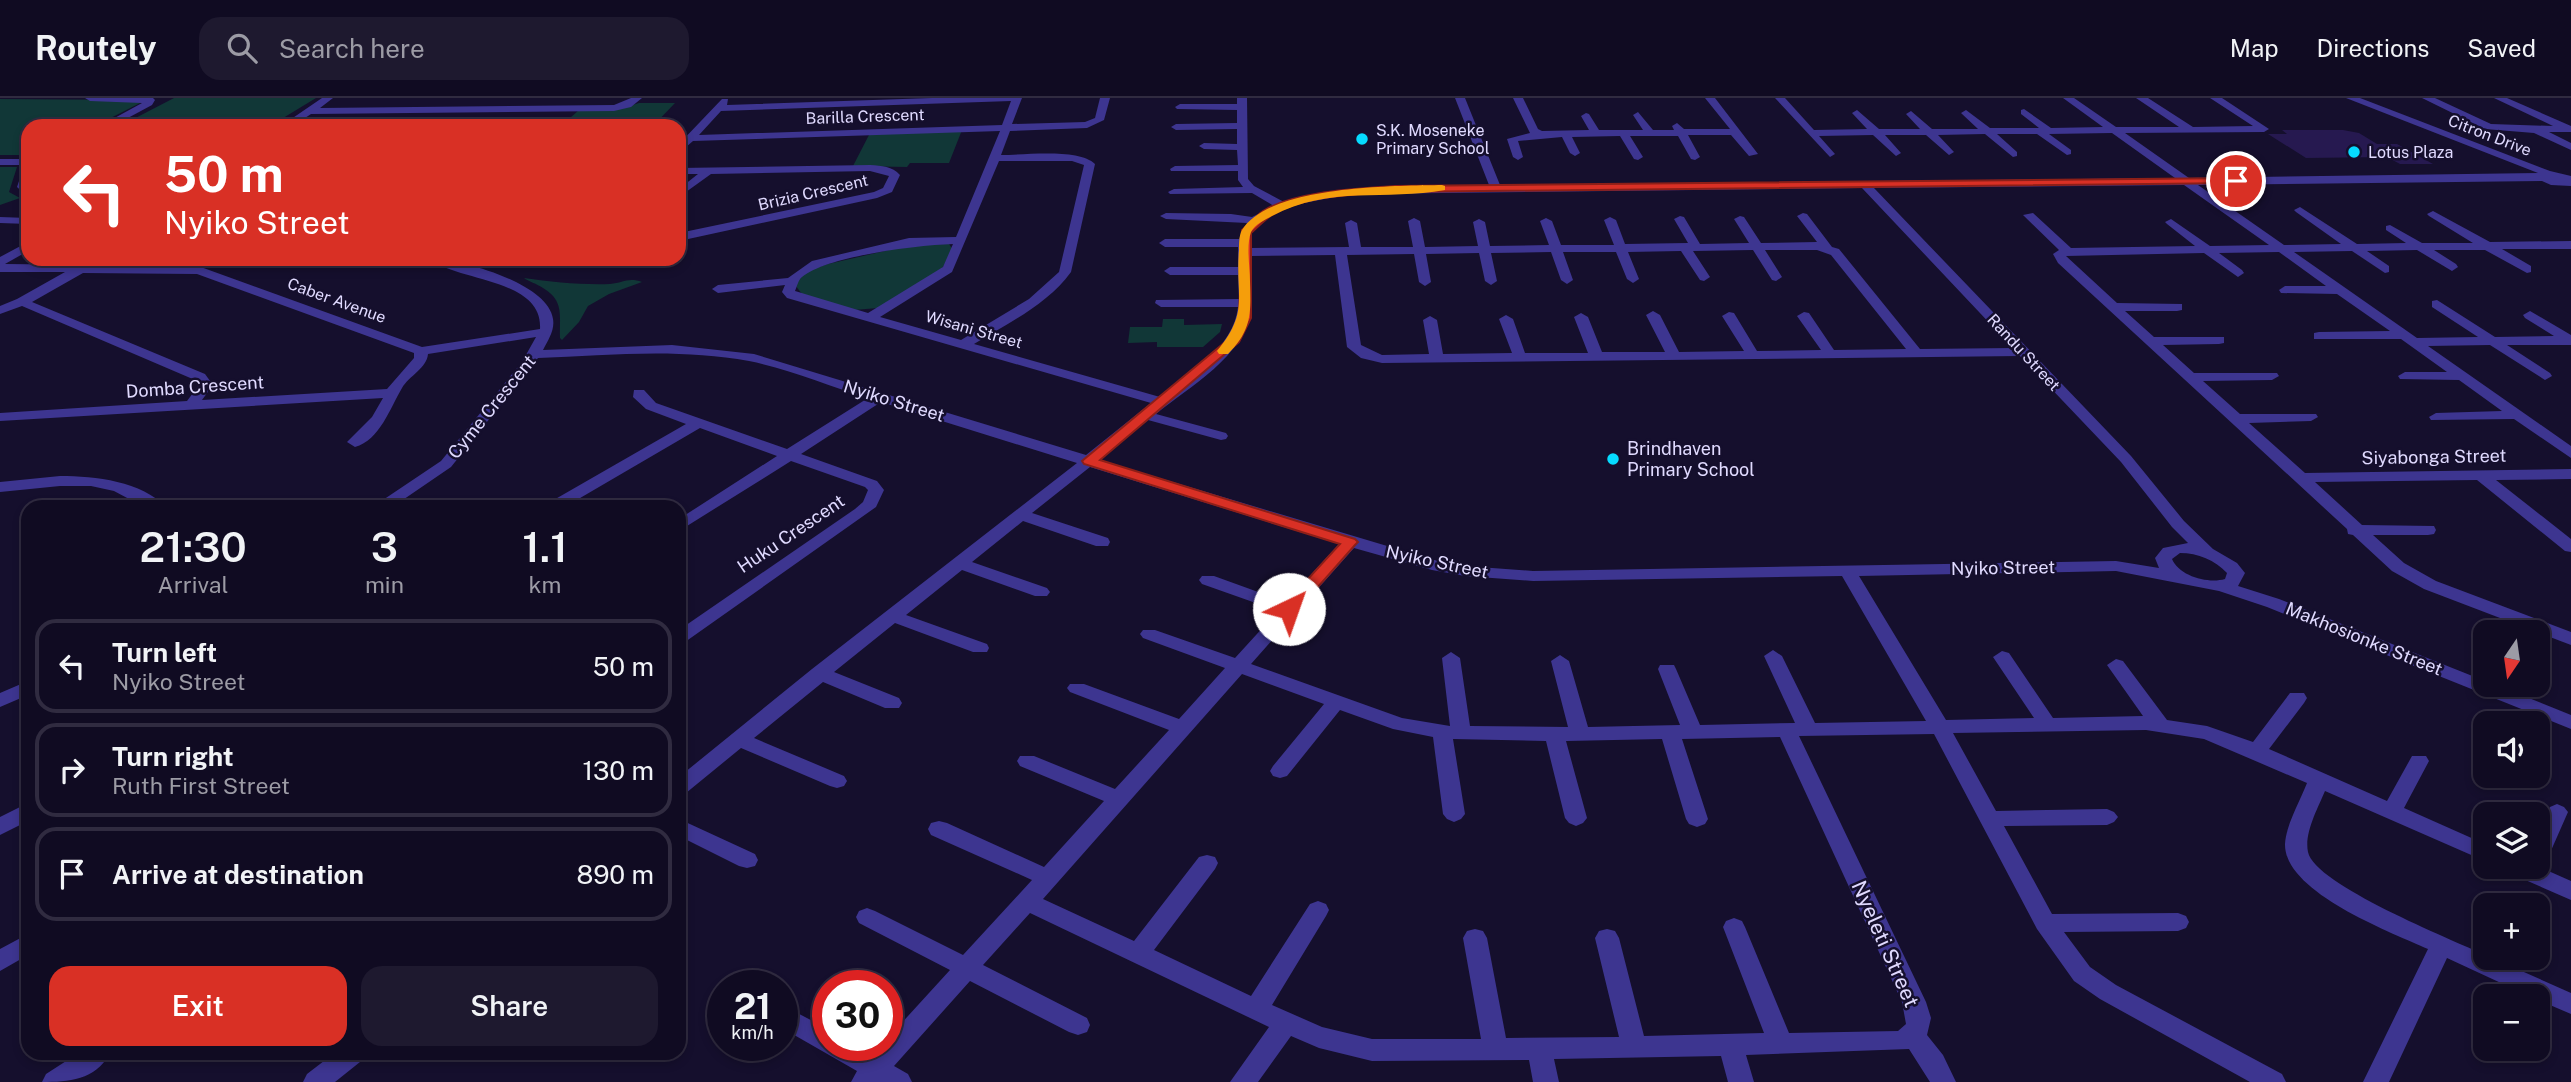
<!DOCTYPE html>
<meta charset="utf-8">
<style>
:root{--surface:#100b22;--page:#1e192f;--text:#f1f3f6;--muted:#9c9ba5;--line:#302b40;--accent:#d93025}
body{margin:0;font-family:"Public Sans",sans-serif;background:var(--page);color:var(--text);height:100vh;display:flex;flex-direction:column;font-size:26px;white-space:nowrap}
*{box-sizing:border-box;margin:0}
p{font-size:23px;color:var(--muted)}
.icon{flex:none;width:38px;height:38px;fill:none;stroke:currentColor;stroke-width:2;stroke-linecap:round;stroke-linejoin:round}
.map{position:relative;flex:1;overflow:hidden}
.panel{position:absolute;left:21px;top:402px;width:665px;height:560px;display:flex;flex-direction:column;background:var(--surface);border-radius:21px;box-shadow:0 4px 10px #0003,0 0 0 2px var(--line)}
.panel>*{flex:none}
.top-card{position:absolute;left:21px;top:21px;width:665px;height:147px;border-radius:21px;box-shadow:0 4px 10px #0003,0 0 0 2px var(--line);background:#d93025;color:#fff;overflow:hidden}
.needle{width:46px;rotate:193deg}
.fabs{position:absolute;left:2473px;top:522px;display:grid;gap:14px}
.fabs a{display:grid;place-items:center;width:77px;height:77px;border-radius:14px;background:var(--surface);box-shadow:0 4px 10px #0003,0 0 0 2px var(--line);font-size:35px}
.speed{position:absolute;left:707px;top:872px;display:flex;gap:14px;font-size:35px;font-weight:700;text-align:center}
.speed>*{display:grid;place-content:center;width:91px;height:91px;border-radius:50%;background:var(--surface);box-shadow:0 4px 10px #0003,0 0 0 2px var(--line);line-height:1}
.speed small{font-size:18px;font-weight:400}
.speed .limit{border:10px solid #d22;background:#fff;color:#111}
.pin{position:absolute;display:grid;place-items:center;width:60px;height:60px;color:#fff;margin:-30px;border:4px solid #fff;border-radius:50%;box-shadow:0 2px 7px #0007}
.me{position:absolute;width:77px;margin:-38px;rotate:42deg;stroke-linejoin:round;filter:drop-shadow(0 0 5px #0008)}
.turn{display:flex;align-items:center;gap:24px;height:147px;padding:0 28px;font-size:32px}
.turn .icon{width:91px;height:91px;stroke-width:2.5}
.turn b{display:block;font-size:49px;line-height:60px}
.eta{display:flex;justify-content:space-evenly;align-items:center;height:119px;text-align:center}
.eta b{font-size:42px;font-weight:600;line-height:49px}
.cta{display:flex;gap:14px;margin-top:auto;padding:14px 28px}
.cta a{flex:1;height:80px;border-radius:21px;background:var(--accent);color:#fff;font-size:28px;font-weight:600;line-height:80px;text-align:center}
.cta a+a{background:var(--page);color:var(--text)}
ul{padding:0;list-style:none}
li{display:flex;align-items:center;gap:21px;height:94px;margin:0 14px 10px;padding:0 14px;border:4px solid var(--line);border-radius:21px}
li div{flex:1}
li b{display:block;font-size:26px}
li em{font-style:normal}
header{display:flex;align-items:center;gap:42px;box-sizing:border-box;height:98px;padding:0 35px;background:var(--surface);border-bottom:2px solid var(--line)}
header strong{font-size:33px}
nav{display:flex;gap:38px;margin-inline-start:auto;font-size:24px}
.search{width:490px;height:63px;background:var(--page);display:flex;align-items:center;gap:18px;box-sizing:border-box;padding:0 24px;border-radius:21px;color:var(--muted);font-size:26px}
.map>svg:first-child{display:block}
.green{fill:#113737}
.building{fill:#261950}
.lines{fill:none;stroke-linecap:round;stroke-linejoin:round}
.minor{fill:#3d3590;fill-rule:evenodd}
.route{fill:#d93025;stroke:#8d1f18;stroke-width:2}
.slow{fill:#f59e0b}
.poi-dot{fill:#06dbff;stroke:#150f2d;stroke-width:2.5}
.labels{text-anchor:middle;stroke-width:5;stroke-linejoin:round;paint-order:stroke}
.far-street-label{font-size:16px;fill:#e0daff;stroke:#150f2d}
.far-poi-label{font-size:16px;fill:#e0daff;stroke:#150f2d;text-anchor:start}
.street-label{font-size:18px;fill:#e0daff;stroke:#150f2d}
.poi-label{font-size:18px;fill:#e0daff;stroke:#150f2d;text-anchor:start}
.near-street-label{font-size:21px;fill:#e0daff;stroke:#150f2d}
</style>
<header>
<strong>Routely</strong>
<div class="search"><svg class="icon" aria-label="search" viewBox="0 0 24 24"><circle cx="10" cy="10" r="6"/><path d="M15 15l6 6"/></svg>Search here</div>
<nav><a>Map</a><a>Directions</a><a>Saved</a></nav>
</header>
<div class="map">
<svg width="2571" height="984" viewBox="0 0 2571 984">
<rect width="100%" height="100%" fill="#150f2d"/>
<!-- green -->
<path class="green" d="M174,0H316L270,28H120Z
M0,1L137,2L142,4L95,28H28V57H0Z
M639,5H675L653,28H561L579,12L620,11Z
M962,32L949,65H910L907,69L853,68L870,35Z
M0,69H17L9,94L20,100L0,107Z
M949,146L953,152L940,174L878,210L854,212L802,196L795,187L806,173L828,166L911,147Z
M524,180C552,184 581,187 610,186C623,185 628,179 642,184L609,196L588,208L579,224L562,242L560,240C559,218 565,203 543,190C537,186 528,183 524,180Z
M1163,221H1184V227L1222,226L1220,234L1203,249H1157V244L1128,245L1130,229H1162Z"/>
<!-- building -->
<path class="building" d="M2282,32H2343L2359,35L2377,46H2397L2433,66H2400L2387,59L2306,60L2268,36H2287Z"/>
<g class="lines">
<!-- minor -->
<path class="minor" d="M85,0H153L155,2L152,7L113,28H100L142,5L90,3Z
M322,0H333L320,10L614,7L631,0H642L631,9L614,13L311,16L293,28H281Z
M932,0H1022L1012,26L1085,24L1095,20L1100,0H1110L1104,22L1087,30L1010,33L1001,57C1025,57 1079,50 1095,66L1071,174C1047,207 1008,225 974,246L1160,299C1190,274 1233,251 1238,209H1161L1155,205L1156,202L1239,201L1238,177H1170L1164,173L1170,169H1238V149H1165L1159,145L1165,141H1239L1247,125L1166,121L1160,118L1166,115L1231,116L1252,119L1274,108L1252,95L1170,96L1168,94L1174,91L1243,89L1238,82V73H1171L1170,71L1175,68L1238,67L1237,52L1204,51L1199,48L1204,45L1237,46V31L1176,32L1171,29L1176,26L1237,25V12L1177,11L1175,9L1180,6H1237V0H1247L1248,81L1254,88L1284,104L1360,90L1489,87L1455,0H1465L1500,87L2175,80L2112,35L2049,36L2071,52V56L2067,57L2037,36H1997L2017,54V58L2013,59L1985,36L1938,37L1954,54L1949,57L1926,37H1885L1901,55L1896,58L1873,37L1819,38L1835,56L1830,59L1775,0H1785L1814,32L1867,31L1852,15L1857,12L1879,31H1920L1906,16L1911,13L1932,31H1978L1961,15L1966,12L1990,30H2039L2021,16V12L2024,11L2051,30L2103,29L2063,0H2074L2116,29H2179L2136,0H2148L2193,29L2253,28L2210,0H2222L2269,31L2264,34L2125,35L2189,80L2538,75L2346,0H2360L2550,73L2571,78V88L2551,87L2542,83L2198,87L2284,147L2341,146L2296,114L2294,112L2300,109L2357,146L2406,145L2386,132V128L2390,127L2422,145H2473L2429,118L2427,116L2433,113L2490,144L2571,143V151H2502L2531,168V174L2527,175L2485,152H2434L2456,166L2458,169L2452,173L2417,152L2367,153L2389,168V174L2385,175L2352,153L2294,154L2417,240L2478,239L2432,209V203L2437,202L2495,239L2554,238L2525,220L2523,217L2530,213L2571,237V247H2507L2550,275L2552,278L2545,282L2490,247L2428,248L2571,348V360L2514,321L2431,322L2429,319L2436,315L2502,313L2459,282L2400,281L2398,278L2405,274H2447L2401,241H2314V235L2319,234L2390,233L2337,196L2281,195L2279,192L2285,188H2326L2279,154L2219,155L2242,172L2244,175L2238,179L2204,155L2066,158L2117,205L2182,206V212L2177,213H2125L2154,239H2224V245L2219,246L2163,247L2194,275H2277L2279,278L2272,282L2203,283L2240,316H2316L2318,319L2311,323L2249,325L2305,375L2571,371V381L2496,382L2571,441V454L2565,453L2477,382L2315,384L2362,427L2434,428L2436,432L2434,436L2428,437H2373L2404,465L2436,483L2571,534V547L2424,491L2392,473L2353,437L2348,436L2347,431L2058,165L2053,156L2059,152L2023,117L2033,115L2071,150L2195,148L2167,126L2165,124L2171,121L2210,148L2269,147L2184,87L1874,90L2131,358L2184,423L2213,451L2237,465L2245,475L2238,488L2279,501L2485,583V586H2494L2571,617V631L2267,509L2219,493L2116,473L1859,478L1946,622L2034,620L1993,559L2002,553L2009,555L2053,620L2143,618L2107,567L2116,561L2123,563L2167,622L2207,628L2253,644L2290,595H2304L2307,600L2304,605L2269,651L2387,703L2412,658H2426L2429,663L2404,710L2485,746V763L2325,693C2318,710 2304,735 2308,754C2315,787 2451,841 2485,857V859H2490L2571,895V916L2538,902V898H2529L2447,860L2389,984H2363L2428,851C2390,834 2284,794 2285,746C2286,727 2300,703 2307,685L2204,641L2146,632L1953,635L1996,713L2107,711L2114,714L2118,719L2114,724L2107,727L2004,728L2052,816L2178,815L2186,818L2189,824L2186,830L2178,833L2064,834L2090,869L2116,887L2282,976L2286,984H2250L2100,901L2074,883L2037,831L1934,636L1799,638L1926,904L1931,920L1927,937L1943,957L1956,984H1930L1909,951L1746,957L1754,984H1728L1721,958L1554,961L1559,984H1533L1529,962L1372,963L1319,950L1291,938L1258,984H1230L1269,929L1030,815L983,867L1087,920L1090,927L1087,934L1078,937L1069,934L970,883L894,968L908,976L912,984H851L857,973L782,930V907L828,931V947H855L873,957L882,947H887V941L950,872L859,825L856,819L859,813L867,810L875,813L963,857L1032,782L931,737L928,731L931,725L939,723L947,725L1044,769L1104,703L1020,668L1017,663L1020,658H1034L1115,691L1169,632L1070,594L1067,590L1070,586H1084L1179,621L1225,570L1143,540L1140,536L1143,532H1155L1235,560L1278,513L1202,486L1199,482L1202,478H1214L1286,504L1339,446L1090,369L1032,415L1108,440L1110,444L1108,448H1096L1023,423L972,464L1047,490L1050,494L1047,498H1035L962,472L906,517L987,546L989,550L987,554H973L895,525L834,574L899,600L902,605L899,610H885L823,584L754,640L844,678L847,683L844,688L837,690L830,688L741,650L686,695L679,697V679L812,571L1077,365L881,304L801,356L877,383L884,392L876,409L685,544L679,546V532L855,411L863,404L868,392L865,389L791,363L679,433V421L777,358L700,330L563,410H543L545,407L686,326L646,311L633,299L634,292H644L656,305L787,351L868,300C829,288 789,271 749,263C679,250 608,257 538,260L451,369L391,410H371L441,363L522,264L536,239L428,256C427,270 409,278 402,290C390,310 380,342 355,349L347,344L372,319L383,300L0,323V315L187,303L199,287L195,282L22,208L0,216V208L17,201L65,174H0V159L28,144V153L5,166L198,168L422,249L540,231C543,180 458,184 430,161C461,161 548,185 553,221C555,232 548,242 543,252L672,247L754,256L1086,357L1151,305L787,200L782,194L785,187L718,195L712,191L718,187L788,180L812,163L909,140L956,139L1000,33L693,43L679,55V46L722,1H728L727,7ZM1011,3L1002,27L699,37L721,13ZM999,63H1072L1084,67L1059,174L1029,201L961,242L880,219L952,174ZM1862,90L2013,250L1920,251L1839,151L1832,149L1807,116L1803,115L1797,118L1817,144L1761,145L1744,119L1740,118L1734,121L1749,145L1700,146L1684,119L1680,118L1674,121L1688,145L1625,146L1616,122L1610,119L1604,122L1614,147H1561L1552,123L1546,120L1540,123L1549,147L1490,148L1485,124L1479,121L1473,124L1478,148L1425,149L1420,123L1414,120L1408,123L1413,149H1361L1357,125L1351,122L1345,125L1349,149L1250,150C1251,145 1250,139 1252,134C1265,106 1332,100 1360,96ZM953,146L943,169L868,215L795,193C797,189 798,182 802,179C827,158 919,147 953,146ZM1753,152L1772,182L1776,183L1782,179L1765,152H1817L1831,157L1906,251L1834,252L1809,215L1804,214L1797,218L1821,252L1757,253L1734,215L1729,214L1722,218L1744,253L1679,254L1660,217L1653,213L1646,217L1665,254H1602L1588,219L1581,215L1574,219L1588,255H1525L1513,221L1506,217L1499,221L1512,255L1443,256L1437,222L1430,218L1423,222L1429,256L1382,257L1361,247L1347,157L1414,156L1419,184L1425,188L1431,184L1426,156L1479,155L1485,183L1491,187L1497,183L1491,155L1551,154L1561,182L1567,186L1573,182L1563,154H1616L1627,181L1633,185L1639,181L1628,154L1681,153L1700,182L1704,183L1710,179L1693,153ZM1335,157L1347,249L1361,260L1382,265L2020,258L2121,364L2172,429L2188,445L2163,450L2155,460L2159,470L2116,463L1533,473L1465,468L1434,462L1099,362L1148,322L1221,342L1226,341L1228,338L1226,335L1156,316C1190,288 1244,259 1251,212C1253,194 1250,176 1250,158ZM83,175L197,176L414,255V260L387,291L202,302L213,287L205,276L32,204ZM1354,450L1432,472L1465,478L1533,483L1842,478L1926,623L1815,625L1782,558L1773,552L1764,558L1795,625L1700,627L1676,571L1674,567H1660L1658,571L1680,627L1588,629L1569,563L1560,557L1551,563L1568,629L1470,628L1460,560L1451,554L1442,560L1450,628L1402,620L1251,566ZM2180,455C2198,455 2215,462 2227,475L2225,481C2208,486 2179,478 2172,461ZM1242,576L1324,606L1273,668L1270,673L1273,678L1280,680L1287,678L1340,612L1393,631L1433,639L1443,716L1447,721L1454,724L1461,721L1465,716L1453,641L1546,643L1565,720L1569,725L1576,728L1583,725L1587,720L1566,643L1662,641L1686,721L1689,726L1697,729L1705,726L1708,721L1682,641L1780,639L1902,904L1906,926L1898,933L1789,935L1745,829L1742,823L1734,820L1726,823L1723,829L1764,935L1644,938L1619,840L1615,833L1607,831L1599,833L1595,840L1619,939L1506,940L1487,840L1483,833L1475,831L1467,833L1463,840L1481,941H1372L1322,929L1272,907L1326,818L1329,812L1326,806L1318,803L1310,806L1251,898L1154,852L1215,771L1218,765L1215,759L1207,757L1199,759L1134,843L1043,801Z
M1513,0H1523L1538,31L1542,33L1589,32L1581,18L1586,15L1589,16L1599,32H1643L1633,17L1638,14L1653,32H1674L1672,28L1677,25L1684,31H1730L1705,0H1715L1758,56L1749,58L1731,37H1688L1700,59L1695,62L1691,61L1678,38H1630L1643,59L1638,62L1634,61L1620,38L1572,39L1580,55L1575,58L1570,55L1562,39L1518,43L1523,59L1518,62L1513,59L1507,41L1530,35Z
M2422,0H2435L2491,26L2553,28L2494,0H2507L2571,28V34H2549L2571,45V52L2534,35L2485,31Z
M0,61H28V67H0Z
M870,67C882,68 892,68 900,77L892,94L877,100L679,143V135L874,94L883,90L889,78L870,73L711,76L679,99V91L698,76H679V70Z
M28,68V99L17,89L23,71Z
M0,119L28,120V126L0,125Z
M60,378C96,378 141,383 167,410H146L114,393L91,388H60L0,394V384Z
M28,583V597L0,609V595Z
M28,705V723L0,737V719Z
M2557,706L2564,709L2568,714L2546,764L2538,766V734L2550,709Z
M679,721L755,756L758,762L755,768L747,770L739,768L679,738Z
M2504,768H2537L2571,783V802L2507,774Z
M28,836V857L0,873V851Z
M77,956H109C96,982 68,984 42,984L46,976Z
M333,956H364L360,964L335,984H303L307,976Z"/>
</g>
<!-- route -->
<path class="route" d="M2236,80L2240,81V85L1395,94C1356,97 1307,96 1272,117C1265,121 1258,129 1251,135V220L1239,244L1100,362L1355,441L1358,444L1355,447L1295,515H1283L1281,511L1283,508L1340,446L1084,366L1082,363L1230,240L1239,220L1242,132C1249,126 1256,118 1263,113C1295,93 1358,91 1395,88Z"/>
<!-- slow -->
<path class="slow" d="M1442,87L1445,88V92C1386,103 1330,87 1272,118C1265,122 1255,126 1251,134C1246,148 1250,169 1250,183C1251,215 1252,232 1228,256H1219L1217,253C1250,213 1235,199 1239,152C1239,146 1239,137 1242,132C1270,87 1395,88 1442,87Z"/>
<!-- markers -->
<g class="poi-dot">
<circle cx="1362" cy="41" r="7"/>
<circle cx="2354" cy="54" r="7"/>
<circle cx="1613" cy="361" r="7"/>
</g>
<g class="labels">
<!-- far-street labels -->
<g class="far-street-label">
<text transform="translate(865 18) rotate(-2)" y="6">Barilla Crescent</text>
<text transform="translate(2490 37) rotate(21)" y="6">Citron Drive</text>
<text transform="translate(813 94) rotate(-13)" y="6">Brizia Crescent</text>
<text transform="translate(337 202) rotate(20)" y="6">Caber Avenue</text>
<text transform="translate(974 231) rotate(16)" y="6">Wisani Street</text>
<text transform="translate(2024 254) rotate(47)" y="6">Randu Street</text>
</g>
<!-- far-poi labels -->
<g class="far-poi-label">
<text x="1376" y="38">S.K. Moseneke<tspan x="1376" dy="18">Primary School</tspan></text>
<text x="2368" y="60">Lotus Plaza</text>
</g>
<!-- street labels -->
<g class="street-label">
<text transform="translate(195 289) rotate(-4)" y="6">Domba Crescent</text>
<text transform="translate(894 303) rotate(17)" y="6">Nyiko Street</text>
<text transform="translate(492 309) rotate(-51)" y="6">Cyme Crescent</text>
<text transform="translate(2434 359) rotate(-1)" y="6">Siyabonga Street</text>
<text transform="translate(791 436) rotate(-34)" y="6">Huku Crescent</text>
<text transform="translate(1437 464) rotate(12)" y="6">Nyiko Street</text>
<text transform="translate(2003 470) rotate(-1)" y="6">Nyiko Street</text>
<text transform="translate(2364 541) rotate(22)" y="6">Makhosionke Street</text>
</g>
<!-- poi labels -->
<g class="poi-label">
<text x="1627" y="357">Brindhaven<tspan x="1627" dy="21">Primary School</tspan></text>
</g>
<!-- near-street labels -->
<g class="near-street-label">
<text transform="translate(1885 846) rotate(66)" y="7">Nyeleti Street</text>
</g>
</g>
</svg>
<div class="fabs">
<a><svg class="needle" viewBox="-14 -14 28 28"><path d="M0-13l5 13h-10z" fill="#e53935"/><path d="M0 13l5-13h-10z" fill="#9c9ba5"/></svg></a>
<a><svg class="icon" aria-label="sound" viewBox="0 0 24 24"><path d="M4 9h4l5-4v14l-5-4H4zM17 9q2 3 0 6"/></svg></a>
<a><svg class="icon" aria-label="layers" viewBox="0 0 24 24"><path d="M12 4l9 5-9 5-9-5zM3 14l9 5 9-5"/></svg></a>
<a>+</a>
<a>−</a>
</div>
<div class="speed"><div>21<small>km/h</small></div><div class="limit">30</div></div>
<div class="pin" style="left:2236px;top:83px;background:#d93025"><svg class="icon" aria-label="arrive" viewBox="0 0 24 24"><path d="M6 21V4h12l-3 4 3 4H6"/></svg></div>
<svg class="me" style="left:1289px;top:511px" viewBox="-20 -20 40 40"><circle r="19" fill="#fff"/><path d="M0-13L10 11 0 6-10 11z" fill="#d93025"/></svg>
<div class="top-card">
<div class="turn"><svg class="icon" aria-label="left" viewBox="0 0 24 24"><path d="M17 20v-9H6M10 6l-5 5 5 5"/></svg><div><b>50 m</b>Nyiko Street</div></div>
</div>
<section class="panel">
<div class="eta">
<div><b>21:30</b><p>Arrival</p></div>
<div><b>3</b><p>min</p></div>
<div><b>1.1</b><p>km</p></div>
</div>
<ul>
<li><svg class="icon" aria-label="left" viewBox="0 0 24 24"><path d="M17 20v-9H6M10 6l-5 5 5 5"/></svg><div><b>Turn left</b><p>Nyiko Street</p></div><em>50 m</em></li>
<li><svg class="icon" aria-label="right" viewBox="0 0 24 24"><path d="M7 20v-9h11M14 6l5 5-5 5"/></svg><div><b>Turn right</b><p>Ruth First Street</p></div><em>130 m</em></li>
<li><svg class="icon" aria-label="arrive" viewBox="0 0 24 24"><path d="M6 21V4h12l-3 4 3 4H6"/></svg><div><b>Arrive at destination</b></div><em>890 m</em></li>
</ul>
<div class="cta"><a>Exit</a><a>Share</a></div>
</section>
</div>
